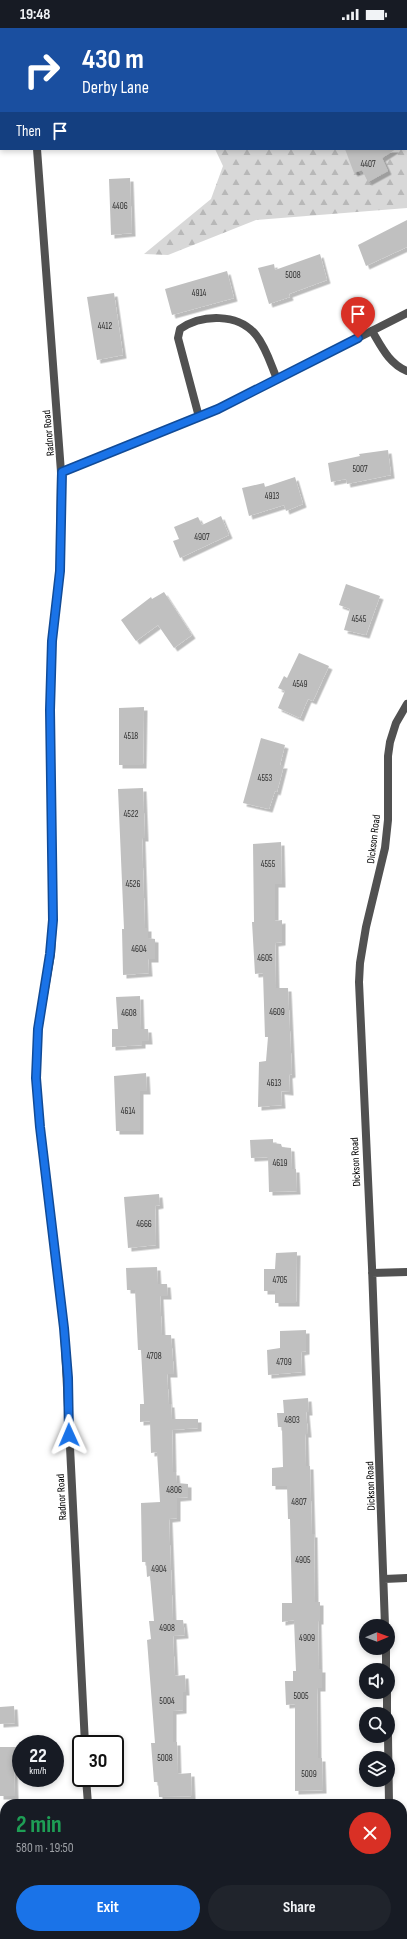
<!DOCTYPE html>
<meta charset="utf-8">
<style>
:root{--surface:#171b24;--page:#20242c;--text:#f1f3f6;--muted:#9ea1a6;--accent:#1a73e8}
body{margin:0;font-family:"Sofia Sans Condensed",sans-serif;background:var(--page);color:var(--text);height:100vh;display:flex;flex-direction:column;font-size:15px;white-space:nowrap}
*{box-sizing:border-box;margin:0}
p{font-size:13px;color:var(--muted)}
.icon{flex:none;width:22px;height:22px;fill:none;stroke:currentColor;stroke-width:2;stroke-linecap:round;stroke-linejoin:round}
.map{position:relative;flex:1;overflow:hidden}
.details{position:absolute;left:0px;top:1771px;width:407px;height:140px;display:flex;flex-direction:column;background:var(--surface);border-radius:16px 16px 0 0;box-shadow:0 2px 6px #0003}
.details>*{flex:none}
.top-card{position:absolute;left:0px;top:0px;width:407px;height:122px;box-shadow:0 2px 6px #0003;background:#1a4fa0;color:#fff;overflow:hidden}
.needle{width:26px;rotate:89deg}
.controls{position:absolute;left:359px;top:1591px;display:grid;gap:8px}
.controls a{display:grid;place-items:center;width:36px;height:36px;border-radius:50%;background:var(--surface);box-shadow:0 2px 6px #0003;font-size:20px}
.speed{position:absolute;left:12px;top:1707px;display:flex;gap:8px;font-size:20px;font-weight:700;text-align:center}
.speed>*{display:grid;place-content:center;width:52px;height:52px;border-radius:50%;background:var(--surface);box-shadow:0 2px 6px #0003;line-height:1}
.speed small{font-size:10px;font-weight:400}
.speed .limit{border:2px solid #111;border-radius:6px;background:#fff;color:#111}
.pin{position:absolute;display:grid;place-items:center;width:34px;height:34px;color:#fff;margin:-41px -17px;border-radius:50% 50% 50% 0;rotate:-45deg;box-shadow:0 0 4px #0007}
.pin .icon{rotate:45deg}
.me{position:absolute;width:44px;margin:-22px;rotate:359deg;stroke-linejoin:round;filter:drop-shadow(0 0 3px #0008)}
.turn{display:flex;align-items:center;gap:14px;height:84px;padding:0 16px;font-size:18px}
.turn .icon{width:52px;height:52px;stroke-width:2.5}
.turn b{display:block;font-size:28px;line-height:34px}
.then{display:flex;align-items:center;height:38px;padding:0 16px;background:#0003;gap:8px;font-size:15px}
.round{display:grid;place-items:center;flex:none;width:42px;height:42px;border-radius:21px;background:var(--page)}
.overview{display:flex;align-items:center;justify-content:space-between;height:68px;padding:0 16px}
h1{font-size:24px;font-weight:700;line-height:30px;color:#1e9e55}
.primary-button{display:flex;gap:8px;margin-top:auto;padding:8px 16px}
.primary-button a{flex:1;height:46px;border-radius:24px;background:var(--accent);color:#fff;font-size:16px;font-weight:700;line-height:46px;text-align:center}
.primary-button a+a{background:var(--page);color:var(--text)}
.status{display:flex;justify-content:space-between;align-items:center;height:28px;padding:0 20px;background:var(--surface);direction:ltr}
.status svg{height:11px;fill:currentColor}
.map>svg:first-child{display:block}
.forest{fill:url(#forest-firs)}
.building{fill:#c0c0c0;filter:url(#shadow)}
.lines{fill:none;stroke-linecap:round;stroke-linejoin:round}
.primary-casing{stroke:#dbdbdb;stroke-width:12}
.service{stroke:#515151;stroke-width:8}
.minor{stroke:#515151;stroke-width:8}
.primary{stroke:#000;stroke-width:10}
.route-casing{stroke:#114b97;stroke-width:10}
.route{stroke:#1a73e8;stroke-width:7}
.labels{text-anchor:middle;stroke-width:3;stroke-linejoin:round;paint-order:stroke}
.number-label{font-size:9px;fill:#303030}
.street-label{font-size:11px;fill:#000;stroke:#fff}
</style>
<div class="status"><b>19:48</b><svg viewBox="0 0 49 12"><path d="M0 12V9h3v3zM5 12V6h3v6zM10 12V3h3v9zM15 12V0h3v12zM26 1h20v11H26zM47 4h2v5h-2z"/></svg></div>
<div class="map">
<svg width="407" height="1911" viewBox="0 0 407 1911">
<defs>
<pattern id="forest-firs" width="22" height="20" patternUnits="userSpaceOnUse"><rect width="22" height="20" fill="#d8d8d8"/><path d="M5 1l3.5 6h-7zM16 11l3.5 6h-7z" fill="#b8b8b8"/></pattern>
<filter id="shadow"><feDropShadow dx="3.5" dy="3.5" stdDeviation="0" flood-color="#0004"/></filter>
</defs>
<rect width="100%" height="100%" fill="#fff"/>
<!-- forest -->
<path class="forest" d="M154,0H407V180L256,192L168,227L144,226L211,171L223,138L215,121H406V1Z"/>
<!-- building -->
<path class="building" d="M345,121H396L382,130L388,143L368,154L362,142L354,145Z
M130,150L132,205L111,207L109,151Z
M407,192V219L366,238L358,217Z
M320,226L327,252L289,266L290,269L269,276L258,240L274,236L275,242Z
M227,243L234,270L172,287L165,261Z
M114,265L123,327L97,332L87,269Z
M388,422L391,447L347,456L346,451L331,454L328,435L360,428L359,426Z
M295,449L303,476L286,483L284,477L249,488L242,460L264,455L265,459Z
M221,488L229,507L180,530L173,513L179,511L174,499L198,489L202,497Z
M346,556L380,568L366,607L344,602L350,581L339,577Z
M164,564L192,607L174,620L158,597L136,613L121,592L151,569L152,571Z
M299,625L329,638L313,673L308,671L300,690L278,680L285,663L278,660L284,648L287,650Z
M144,679L143,737H119V680Z
M261,710L285,717L280,737H284L277,764L275,763L269,781L243,775Z
M143,760L145,810H142L145,900H148V910L155,911V931H148L149,945L123,947L122,901H124L118,761Z
M281,814L282,856H275V893L282,892V914L275,915L276,960H288L292,1046L289,1047L290,1064L281,1063L282,1077L258,1079L259,1034L266,1033L268,1009H265L263,945L255,946L252,894H254L253,816Z
M140,968L141,1001H148L149,1013H142V1017L112,1019V1001H118L116,969Z
M146,1045L147,1063H140V1103H116L114,1048Z
M273,1111V1115L281,1116L282,1119L291,1120L292,1141H296L297,1163L269,1164L268,1129L251,1130L250,1112Z
M159,1166L160,1177L155,1178L156,1217L128,1220L124,1169Z
M297,1224L296,1275H275V1263H264V1241H275L276,1225Z
M157,1239L158,1256H167L168,1268H160L162,1307H171L174,1346H167L169,1376H171L172,1391H198V1400L172,1402L173,1444H176L177,1455L188,1456V1469L177,1470V1490L169,1491L173,1592H183L185,1607L173,1608L175,1648L185,1647L186,1664H183V1682L173,1683V1714H177L178,1746L191,1745L192,1768L159,1769L158,1754H154L151,1715H155L147,1612L151,1611L149,1593H154L150,1548L147,1549L146,1534H142L141,1475L160,1474L157,1424L151,1425L150,1393L140,1394V1376H144L141,1322H138L135,1262H127L126,1240Z
M306,1302V1323L301,1324L302,1344L268,1347L267,1322L280,1320V1303Z
M308,1370L309,1384H306L308,1406H305L306,1438H310L312,1506H314L315,1574H320V1593H318L319,1641H322V1660H317L318,1730H322L323,1762L295,1763V1676L286,1677L285,1653H293V1643H296L294,1592L282,1594V1575H292L290,1491H288L287,1458H272V1440L283,1439L282,1399H278L277,1385H284L283,1372Z
M14,1678L15,1695L0,1696V1679Z
M0,1719H17L18,1737H14L15,1768H0Z"/>
<g class="lines">
<!-- primary casing -->
<g class="primary-casing">
<path id="primary" d="M402,1857H407
M0,1868H5
M402,1885H407
M0,1896H5"/>
</g>
<!-- service -->
<path class="service" d="M372,303C381,318 389,336 407,343
M199,389L178,310L180,301C202,286 238,285 256,307C266,319 271,337 277,351"/>
<!-- minor -->
<path class="minor" d="M27,0V1
M37,121L61,444L60,543L52,613L50,682L53,891L51,926L38,1001L36,1050L40,1099L64,1300L85,1716
M61,444L218,381L407,285
M372,1245L407,1244
M384,1551L407,1550
M385,1598L372,1239L359,954L360,935L366,899L385,820L388,792V728L390,714L396,695L407,676
M386,1620V1642
M387,1664V1686
M388,1708L389,1776
M86,1750L88,1776
M93,1906V1911
M370,1911V1906"/>
<!-- primary -->
<use href="#primary" class="primary"/>
</g>
<g class="lines">
<!-- route casing -->
<g class="route-casing">
<path id="route" d="M69,1407L68,1350L64,1300L40,1099L36,1050L38,1001L50,926L53,892L50,682L52,613L60,543L62,444L218,381L358,310"/>
</g>
<!-- route -->
<use href="#route" class="route"/>
</g>
<g class="labels">
<!-- number labels -->
<g class="number-label">
<text x="368" y="139">4407</text>
<text x="120" y="181">4406</text>
<text x="293" y="250">5008</text>
<text x="199" y="268">4914</text>
<text x="105" y="301">4412</text>
<text x="360" y="444">5007</text>
<text x="272" y="471">4913</text>
<text x="202" y="512">4907</text>
<text x="359" y="594">4545</text>
<text x="300" y="659">4549</text>
<text x="131" y="711">4518</text>
<text x="265" y="753">4553</text>
<text x="131" y="789">4522</text>
<text x="268" y="839">4555</text>
<text x="133" y="859">4526</text>
<text x="139" y="924">4604</text>
<text x="265" y="933">4605</text>
<text x="277" y="987">4609</text>
<text x="129" y="988">4608</text>
<text x="274" y="1058">4613</text>
<text x="128" y="1086">4614</text>
<text x="280" y="1138">4619</text>
<text x="144" y="1199">4666</text>
<text x="280" y="1255">4705</text>
<text x="154" y="1331">4708</text>
<text x="284" y="1337">4709</text>
<text x="292" y="1395">4803</text>
<text x="174" y="1465">4806</text>
<text x="299" y="1477">4807</text>
<text x="303" y="1535">4905</text>
<text x="159" y="1544">4904</text>
<text x="167" y="1603">4908</text>
<text x="307" y="1613">4909</text>
<text x="301" y="1671">5005</text>
<text x="167" y="1676">5004</text>
<text x="165" y="1733">5008</text>
<text x="309" y="1749">5009</text>
</g>
<!-- street labels -->
<g class="street-label">
<text transform="translate(48 405) rotate(-95)" y="4">Radnor Road</text>
<text transform="translate(373 811) rotate(-83)" y="4">Dickson Road</text>
<text transform="translate(355 1134) rotate(-93)" y="4">Dickson Road</text>
<text transform="translate(370 1458) rotate(-92)" y="4">Dickson Road</text>
<text transform="translate(61 1469) rotate(-93)" y="4">Radnor Road</text>
</g>
</g>
</svg>
<div class="controls">
<a><svg class="needle" viewBox="-14 -14 28 28"><path d="M0-13l5 13h-10z" fill="#e53935"/><path d="M0 13l5-13h-10z" fill="#9ea1a6"/></svg></a>
<a><svg class="icon" aria-label="sound" viewBox="0 0 24 24"><path d="M4 9h4l5-4v14l-5-4H4zM17 9q2 3 0 6"/></svg></a>
<a><svg class="icon" aria-label="search" viewBox="0 0 24 24"><circle cx="10" cy="10" r="6"/><path d="M15 15l6 6"/></svg></a>
<a><svg class="icon" aria-label="layers" viewBox="0 0 24 24"><path d="M12 4l9 5-9 5-9-5zM3 14l9 5 9-5"/></svg></a>
</div>
<div class="speed"><div>22<small>km/h</small></div><div class="limit">30</div></div>
<div class="pin" style="left:358px;top:310px;background:#d93025"><svg class="icon" aria-label="arrive" viewBox="0 0 24 24"><path d="M6 21V4h12l-3 4 3 4H6"/></svg></div>
<svg class="me" style="left:69px;top:1407px" viewBox="-20 -20 40 40"><path d="M0-17L14 15 0 8-14 15z" fill="#1a73e8" stroke="#fff" stroke-width="4"/></svg>
<div class="top-card">
<div class="turn"><svg class="icon" aria-label="right" viewBox="0 0 24 24"><path d="M7 20v-9h11M14 6l5 5-5 5"/></svg><div><b>430 m</b>Derby Lane</div></div>
<div class="then">Then<svg class="icon" aria-label="arrive" viewBox="0 0 24 24"><path d="M6 21V4h12l-3 4 3 4H6"/></svg></div>
</div>
<section class="details">
<div class="overview"><div><h1>2 min</h1><p>580 m · 19:50</p></div><a class="round" style="background:#d93025;color:#fff"><svg class="icon" aria-label="close" viewBox="0 0 24 24"><path d="M6 6l12 12M18 6L6 18"/></svg></a></div>
<div class="primary-button"><a>Exit</a><a>Share</a></div>
</section>
</div>
